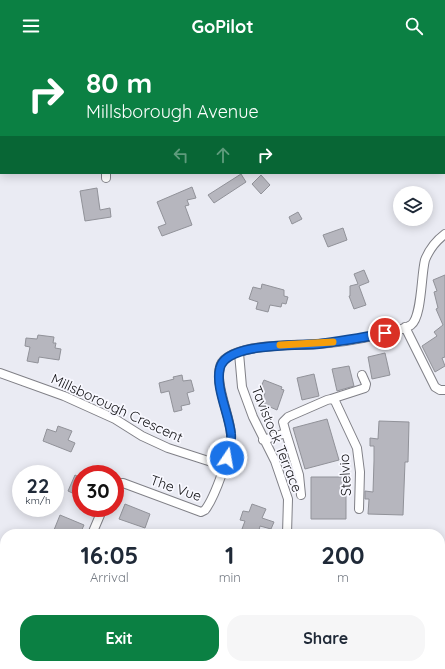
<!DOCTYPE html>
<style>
:root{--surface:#fff;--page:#f6f6f7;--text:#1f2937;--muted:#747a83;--accent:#0b8043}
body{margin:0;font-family:Quicksand,sans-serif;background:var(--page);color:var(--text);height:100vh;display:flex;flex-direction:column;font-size:15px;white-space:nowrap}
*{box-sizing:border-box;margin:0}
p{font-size:13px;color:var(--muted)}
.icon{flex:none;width:22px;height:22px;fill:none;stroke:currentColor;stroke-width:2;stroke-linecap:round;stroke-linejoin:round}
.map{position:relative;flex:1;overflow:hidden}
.details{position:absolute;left:0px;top:477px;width:445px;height:140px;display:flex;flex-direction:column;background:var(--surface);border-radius:16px 16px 0 0;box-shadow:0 2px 10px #0003}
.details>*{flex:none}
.banner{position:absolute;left:0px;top:0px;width:445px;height:122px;box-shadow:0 2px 10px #0003;background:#0b8043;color:#fff;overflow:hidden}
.controls{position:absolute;left:393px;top:134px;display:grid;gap:8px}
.controls a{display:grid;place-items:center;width:40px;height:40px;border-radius:50%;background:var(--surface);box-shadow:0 2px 10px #0003;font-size:20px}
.speed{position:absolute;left:12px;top:413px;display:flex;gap:8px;font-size:20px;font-weight:700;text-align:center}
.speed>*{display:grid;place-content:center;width:52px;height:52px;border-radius:50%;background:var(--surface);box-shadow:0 2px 10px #0003;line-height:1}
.speed small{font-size:10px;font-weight:400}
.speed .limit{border:6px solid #d22;background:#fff;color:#111}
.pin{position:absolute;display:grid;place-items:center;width:34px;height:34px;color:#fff;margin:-17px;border:2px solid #fff;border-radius:50%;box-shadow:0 1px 4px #0007}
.me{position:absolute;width:44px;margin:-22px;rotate:12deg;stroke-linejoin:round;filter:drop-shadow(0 0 3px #0008)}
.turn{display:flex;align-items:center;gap:14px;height:84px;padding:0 20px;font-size:18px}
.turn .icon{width:52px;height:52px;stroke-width:2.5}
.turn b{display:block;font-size:28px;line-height:34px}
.lanes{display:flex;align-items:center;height:38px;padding:0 20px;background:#0003;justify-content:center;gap:20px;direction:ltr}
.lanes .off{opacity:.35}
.eta{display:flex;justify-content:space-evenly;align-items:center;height:68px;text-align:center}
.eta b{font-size:24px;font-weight:800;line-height:28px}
.cta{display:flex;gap:8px;margin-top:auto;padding:8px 20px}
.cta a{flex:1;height:46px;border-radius:16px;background:var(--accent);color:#fff;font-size:16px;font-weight:800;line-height:46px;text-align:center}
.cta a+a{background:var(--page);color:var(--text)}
header{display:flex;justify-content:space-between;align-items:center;height:52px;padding:0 20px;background:var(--accent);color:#fff;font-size:18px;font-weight:800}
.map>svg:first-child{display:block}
.building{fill:#b6b6be;stroke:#919299}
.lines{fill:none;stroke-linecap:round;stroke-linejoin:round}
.minor-casing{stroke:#808087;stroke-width:10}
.minor{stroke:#fff;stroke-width:8}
.route-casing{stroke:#114b97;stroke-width:10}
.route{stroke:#1a73e8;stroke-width:7}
.slow{stroke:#f59e0b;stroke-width:7}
.labels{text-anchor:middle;stroke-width:3.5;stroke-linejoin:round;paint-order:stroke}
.street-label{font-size:14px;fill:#111114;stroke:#f8f8ff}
</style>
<header><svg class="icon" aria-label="menu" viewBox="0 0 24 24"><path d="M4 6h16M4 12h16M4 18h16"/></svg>GoPilot<svg class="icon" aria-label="search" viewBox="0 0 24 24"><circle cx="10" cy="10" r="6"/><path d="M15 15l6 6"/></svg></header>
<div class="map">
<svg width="445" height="617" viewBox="0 0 445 617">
<rect width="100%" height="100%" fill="#eaebf3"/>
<!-- building -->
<path class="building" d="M241,122L246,130L214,151L208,143Z
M261,123L270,133L261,142L252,132Z
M192,135L196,146L187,148L189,153L185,154L192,173L162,184L158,175L166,172L157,150Z
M97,136L100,158L110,156L111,165L85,169L80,139Z
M298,160L302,167L292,172L289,165Z
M343,176L347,188L328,195L323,183Z
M364,218L369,230L359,234L366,253L354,257L349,244H350V234L358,232L354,222Z
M445,223V305L442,306L445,314L435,320L422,294L437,284L434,280L443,273L436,257L438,256L434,240L437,239L433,228Z
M262,232L284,238V244L288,245L286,252L282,251L281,255L270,253L268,260L256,257L258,250L249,247L253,235L261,237Z
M38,283L54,285L53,291H56L55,296L61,297L59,308L39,305L38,311L27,309L30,295L25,294L26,286L37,287Z
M385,301L390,323L372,327L368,305Z
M349,314L354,334L337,339L332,317Z
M314,322L319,344L302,348L297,326Z
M182,323L183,329L191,328L194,339L187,341L190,352L181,354L182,358L174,360L169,339L161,341L159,331L174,327L173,325Z
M264,328L282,335L281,337L284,338L277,358L261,351L265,341L259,339Z
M327,367L339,408L305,417L293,376Z
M379,369L409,370L408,410H405L403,463L368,462L369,447H365V439L373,440L374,409V394H370V386L378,387Z
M58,374L72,379L68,388L75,391L71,400L43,389L47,377L56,380Z
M75,423L81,426V445L68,439Z
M311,425H346V467H311Z
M125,452L150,462L145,476L119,467Z
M252,452L266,457L262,466L274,470L271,477L260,474L258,482L242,477L245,469L240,468L243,459L249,460Z
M60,463L84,473L80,482H64L54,478Z"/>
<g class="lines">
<!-- minor casing -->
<g class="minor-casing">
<path id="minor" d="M248,1L249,0
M407,1V0
M106,121V126
M405,275L435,335L440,338H445
M239,301L242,335L253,365L275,409L288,447L287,482
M0,321L64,344L115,367L142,384L168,396L224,414
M331,347L365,336L366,332L362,323
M286,381L299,423L301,443
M263,388L286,381L283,370L288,365L327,348L331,347L335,349L357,396L360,420L359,457
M115,432L123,431L201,460L205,458C215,445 231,400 231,384C232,366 209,322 224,308C243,291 292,294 316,292C338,291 361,287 382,282C391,280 403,278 411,273C422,265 421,223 425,208C429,198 437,188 445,182
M92,482L103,456
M305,612L309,617"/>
</g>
<!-- minor -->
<use href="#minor" class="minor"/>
</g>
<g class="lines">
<!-- route casing -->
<g class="route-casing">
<path id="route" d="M227,406C229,398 232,390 231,382C229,362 215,335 220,316C226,290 298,294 319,292C341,289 363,286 385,281"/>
</g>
<!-- route -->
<use href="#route" class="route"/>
<!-- slow -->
<path class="slow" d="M280,293L333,290"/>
</g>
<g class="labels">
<!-- street labels -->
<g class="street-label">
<text transform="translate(117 356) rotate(25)" y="5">Millsborough Crescent</text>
<text transform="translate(277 387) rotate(68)" y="5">Tavistock Terrace</text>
<text transform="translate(345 423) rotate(-93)" y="5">Stelvio</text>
<text transform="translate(176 436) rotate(19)" y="5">The Vue</text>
</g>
</g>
</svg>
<div class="controls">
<a><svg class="icon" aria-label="layers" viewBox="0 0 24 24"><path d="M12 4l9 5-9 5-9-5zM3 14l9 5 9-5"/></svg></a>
</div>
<div class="speed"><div>22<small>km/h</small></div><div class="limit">30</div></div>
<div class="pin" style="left:385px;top:281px;background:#d93025"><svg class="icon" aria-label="arrive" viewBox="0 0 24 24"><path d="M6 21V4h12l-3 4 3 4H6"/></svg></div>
<svg class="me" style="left:227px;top:406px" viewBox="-20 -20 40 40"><circle r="17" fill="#1a73e8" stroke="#fff" stroke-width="3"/><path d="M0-11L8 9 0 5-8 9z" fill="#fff"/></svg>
<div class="banner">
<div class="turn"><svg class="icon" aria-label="right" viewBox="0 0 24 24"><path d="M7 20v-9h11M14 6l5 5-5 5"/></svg><div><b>80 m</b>Millsborough Avenue</div></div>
<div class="lanes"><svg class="icon off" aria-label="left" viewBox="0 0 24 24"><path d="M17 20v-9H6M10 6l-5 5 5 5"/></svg><svg class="icon off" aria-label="ahead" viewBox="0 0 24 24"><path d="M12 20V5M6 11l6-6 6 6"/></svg><svg class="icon" aria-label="right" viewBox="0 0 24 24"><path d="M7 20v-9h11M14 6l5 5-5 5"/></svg></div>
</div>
<section class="details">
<div class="eta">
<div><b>16:05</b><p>Arrival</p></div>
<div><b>1</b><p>min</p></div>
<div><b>200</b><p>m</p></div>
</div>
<div class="cta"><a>Exit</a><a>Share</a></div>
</section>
</div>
